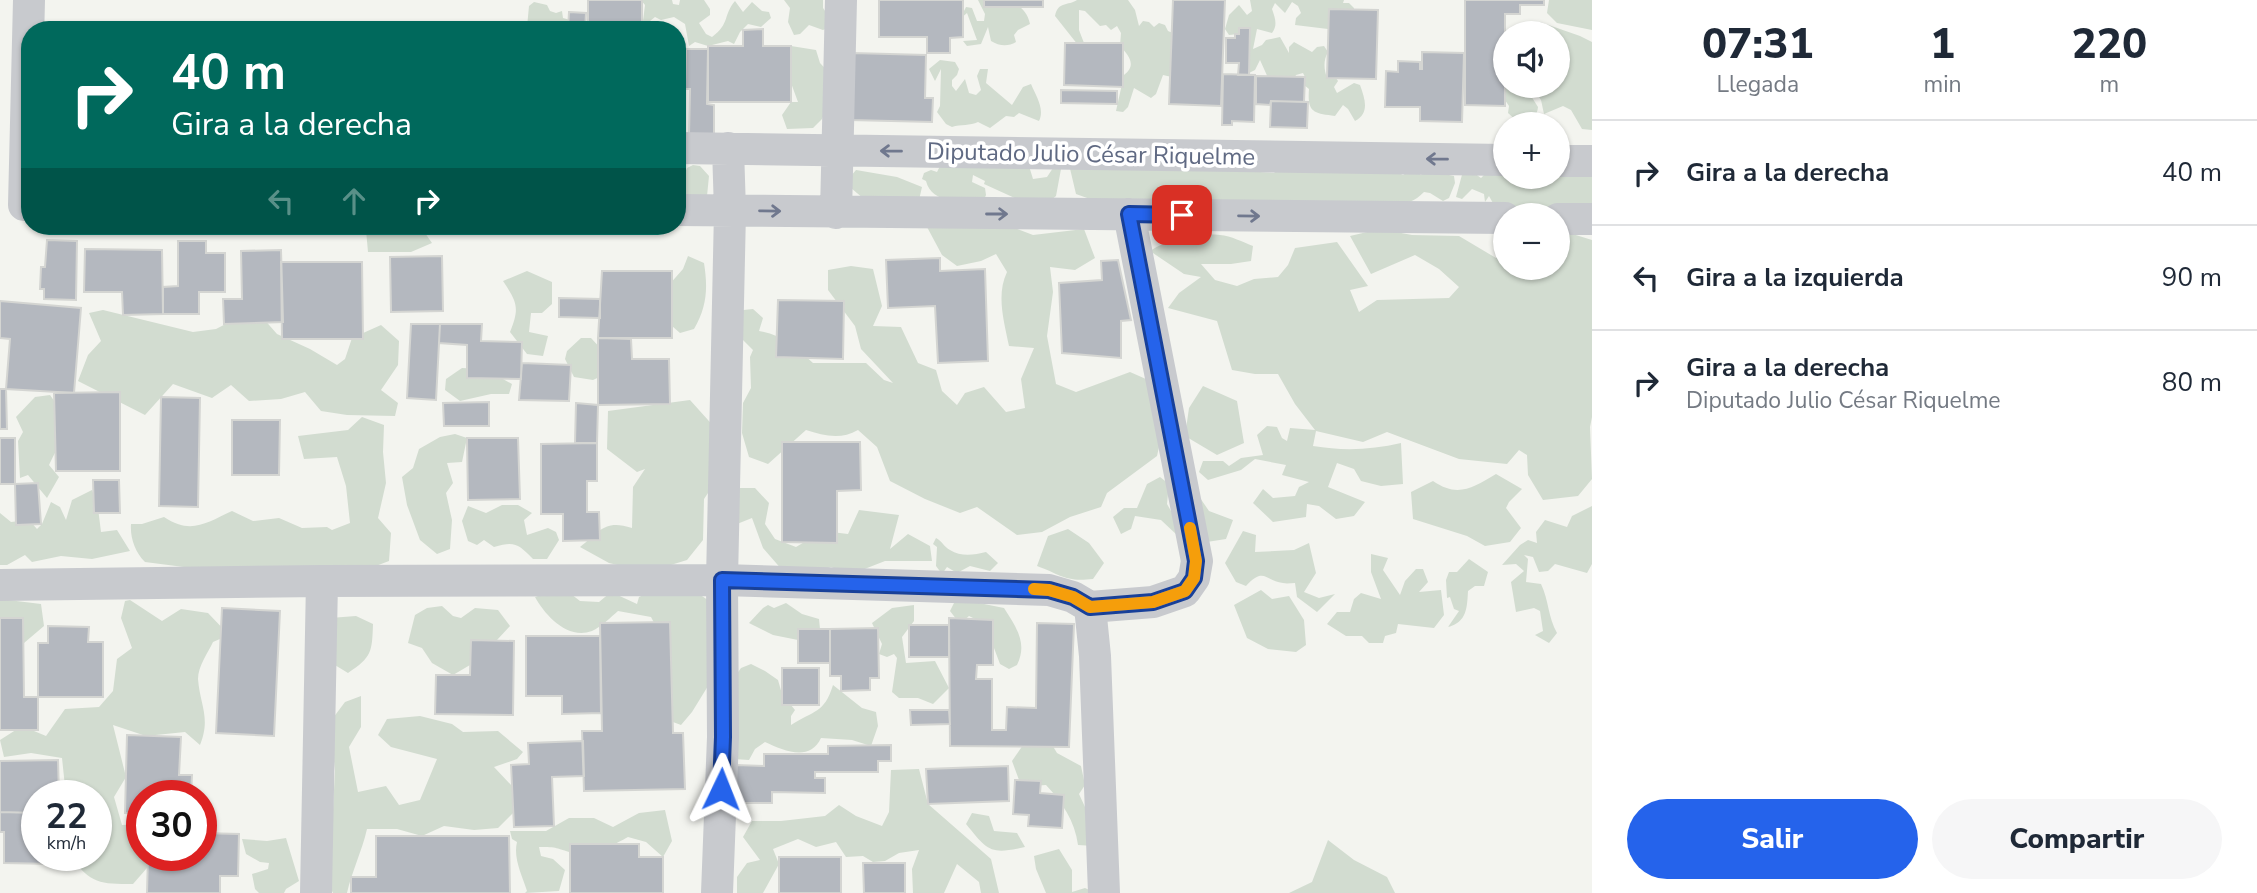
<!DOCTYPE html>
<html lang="es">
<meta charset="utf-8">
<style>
:root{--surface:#fff;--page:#f6f6f7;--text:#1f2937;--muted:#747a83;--line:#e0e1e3;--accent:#2563eb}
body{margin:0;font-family:"Nunito Sans",sans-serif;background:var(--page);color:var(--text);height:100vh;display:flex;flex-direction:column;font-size:26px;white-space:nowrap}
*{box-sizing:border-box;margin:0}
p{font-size:23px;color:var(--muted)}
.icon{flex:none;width:38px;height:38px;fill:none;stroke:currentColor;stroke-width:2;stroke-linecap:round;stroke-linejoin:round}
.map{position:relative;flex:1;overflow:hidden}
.sheet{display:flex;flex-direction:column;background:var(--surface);width:665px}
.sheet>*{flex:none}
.top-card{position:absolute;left:21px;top:21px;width:665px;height:214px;border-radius:28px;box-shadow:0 2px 5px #0004;background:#00695c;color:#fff;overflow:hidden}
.buttons{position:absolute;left:1493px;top:21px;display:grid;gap:14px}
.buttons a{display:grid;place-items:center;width:77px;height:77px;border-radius:50%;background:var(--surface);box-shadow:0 2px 5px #0004;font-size:35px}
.speed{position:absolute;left:21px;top:780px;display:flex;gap:14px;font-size:35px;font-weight:700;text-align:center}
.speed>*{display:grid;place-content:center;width:91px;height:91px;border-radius:50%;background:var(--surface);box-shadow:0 2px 5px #0004;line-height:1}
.speed small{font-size:18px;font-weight:400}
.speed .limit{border:10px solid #d22;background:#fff;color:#111}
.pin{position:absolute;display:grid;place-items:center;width:60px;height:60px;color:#fff;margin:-30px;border-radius:14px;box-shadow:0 4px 10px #0006}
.me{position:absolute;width:77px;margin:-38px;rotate:2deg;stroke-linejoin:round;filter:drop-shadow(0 0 5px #0008)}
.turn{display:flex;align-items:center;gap:24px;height:147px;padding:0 35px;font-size:32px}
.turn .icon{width:91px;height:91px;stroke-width:2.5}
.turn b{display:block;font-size:49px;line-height:60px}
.lanes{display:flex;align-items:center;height:66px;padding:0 35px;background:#0003;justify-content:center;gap:35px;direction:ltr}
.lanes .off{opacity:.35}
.eta{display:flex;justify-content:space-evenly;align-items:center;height:119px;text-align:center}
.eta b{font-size:42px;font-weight:800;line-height:49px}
.primary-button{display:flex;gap:14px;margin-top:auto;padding:14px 35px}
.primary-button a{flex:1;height:80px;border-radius:42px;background:var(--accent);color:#fff;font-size:28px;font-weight:800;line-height:80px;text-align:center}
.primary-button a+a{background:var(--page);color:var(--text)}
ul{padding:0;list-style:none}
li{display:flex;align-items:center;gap:21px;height:105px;padding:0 35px;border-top:2px solid var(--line)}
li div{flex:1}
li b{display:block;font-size:26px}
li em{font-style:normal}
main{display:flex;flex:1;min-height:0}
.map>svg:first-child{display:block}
.green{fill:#d2dcd0}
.building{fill:#b4b8bf;stroke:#d4d5d2;stroke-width:2}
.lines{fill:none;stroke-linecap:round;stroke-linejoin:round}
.minor{stroke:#c8cace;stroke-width:32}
.oneway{stroke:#70788e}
.route-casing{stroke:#184099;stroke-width:18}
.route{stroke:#2563eb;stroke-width:12}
.slow{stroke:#f59e0b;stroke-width:12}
.labels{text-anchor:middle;stroke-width:7;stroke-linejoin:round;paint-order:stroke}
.street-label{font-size:24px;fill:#606a83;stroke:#fff}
</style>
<main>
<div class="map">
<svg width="1592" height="893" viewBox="0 0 1592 893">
<rect width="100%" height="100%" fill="#f3f4ef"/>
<!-- green -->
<path class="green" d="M641,0H672L673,4L679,5L680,0H704L710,9V15L699,23L706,34L712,37C730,24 723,15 735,1L743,12L752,2L762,11L769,12L771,18L761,27L748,24L740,32L734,44L728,41L708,46L695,42L689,46L685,24L674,17L661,20L655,17L650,21H643L645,5Z
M784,0H823V8L835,25L823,30L809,25L800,34L794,35L788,22L790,8Z
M978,0C1004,0 1025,0 1030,24L1018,30L1014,35L1016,42C1008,47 999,46 991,41L988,27L981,44L967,46L963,41L977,40L967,13L960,19L966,7L972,8L977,21H984L985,14Z
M1077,0H1128L1135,10L1139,26L1143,21L1149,22L1154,27L1159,23L1165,25L1168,31L1175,34L1176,78L1163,75L1156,94L1151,98L1134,88L1128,107L1123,112L1116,111L1124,75C1137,65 1129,56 1120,46L1121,33L1117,26L1111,30L1106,25L1100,26L1085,11L1079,10V30L1084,43L1078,45L1055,16C1058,1 1068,6 1077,0Z
M1250,0H1344L1343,3H1349L1354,8L1353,22L1349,27L1328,29L1295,25L1296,18L1301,13L1298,6L1292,2L1285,13L1275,3L1272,9C1275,18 1278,25 1272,33L1257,29L1253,49L1262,45L1266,40L1280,37L1289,53V47L1294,42L1312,52L1317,47L1324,46L1328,52C1323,61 1324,69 1327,78L1334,75L1338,81L1334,87L1337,93L1354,83L1360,85C1365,99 1370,113 1355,121L1348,109L1343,105L1335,116C1314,113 1307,113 1309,89L1304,85L1305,77L1303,73L1296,75L1293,81L1269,80L1260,60L1255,70L1249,73L1239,34L1229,35L1225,29L1229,15L1239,5L1247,15L1252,11Z
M1549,0H1592V30L1557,23L1547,13Z
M534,2L547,5L550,11L556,13L562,11L563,18L570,20L571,30H523L527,27L529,6Z
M1540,22L1580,36L1592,42V130L1582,129L1571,110L1563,106L1544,114L1541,100L1537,94L1531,96L1538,107C1537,118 1530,120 1519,123L1508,113L1509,106L1505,100V86H1558V33H1522L1523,29L1530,30L1533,24Z
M791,46L816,50L820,63L838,82L822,119L813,128L787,129L782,115L791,102H798L791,83Z
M940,60L955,62L959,69L957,75L952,80V86L956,91L965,79L969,93L976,95L981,90L977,76L980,69H988L986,83L1012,105L1023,87L1031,84C1036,96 1045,109 1039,121L1019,113L1014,117L1006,116L990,128L978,122C970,126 961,124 952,127L946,124L937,112L940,106L941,69L935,81L929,69Z
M1498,144L1505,148V177H1558V167L1592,157V212L1558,215H1505V225L1489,196L1485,202L1484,194L1472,189L1462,199L1456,197L1463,171L1470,170L1481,178L1486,173L1483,159Z
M1068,160L1274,173L1279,168L1397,172L1403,175L1409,171H1416L1421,175L1425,170L1454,176L1455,183L1449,198L1443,201L1430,193L1424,192C1401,215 1386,197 1361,202H1185L1173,189L1175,201L1101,203L1076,194Z
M693,165L700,166L709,176L707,196L677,200V172L684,175L687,168Z
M1055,165L1061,169L1056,196L1044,206L1028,204L984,184L985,181L973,175L972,182L985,188L986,195L983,202C963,201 932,205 926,181L922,179L924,173L931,170L937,172L940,166H1029L1033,179L1047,177Z
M856,170L897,177L922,187L919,200L882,214L845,183Z
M1007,225L1033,235L1084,229L1095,258L1075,270L1050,267L1053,292L1047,336L1056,384L1076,392L1130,372L1155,383L1167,411L1157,456L1107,493L1101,507L1070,517L1042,532L1017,535L977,507L960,513L925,499L890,481L877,447L858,430C841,440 824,436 806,430L768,464L749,457L742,433L743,403L751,388L750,357L753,350L743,340H735L734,311L753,309L763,318L759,331C783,335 796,347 813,363H866L884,380L893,383L861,349L855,326L828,290V270L851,266L873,269L882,306L873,326L901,327L918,363L936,370L942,391L957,405L965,393L984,387L1006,412L1025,408L1021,379L1034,348L1009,346C1004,321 996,295 1007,272L996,254L981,261L957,266L942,255L927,227Z
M371,226H424L425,233L432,243L411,252H368L366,230Z
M1380,229L1412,235L1459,236L1496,258L1505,254V268H1558V235L1566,232L1592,240V417L1590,427L1592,479L1578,496L1543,500L1528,475L1527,455L1519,450L1507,464L1459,459L1387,432L1363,442L1316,431L1313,446C1343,451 1371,450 1401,443L1403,484L1381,486L1361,481L1354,469L1337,463L1328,487L1365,502L1354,516L1336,519L1319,506L1307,504L1306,517L1273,522L1253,503L1263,489L1273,498L1295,496L1299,487L1309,482L1282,475L1286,465L1255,459L1241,470L1208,480L1199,472L1203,461H1223L1229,466L1241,458L1263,455L1257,435L1267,426L1277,427L1282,438L1287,441L1290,428L1315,430L1295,404L1278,374H1255L1232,370L1217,321L1168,308L1179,293L1201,277L1184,274L1150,251C1170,238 1196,233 1220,235C1231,236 1243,242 1253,246L1251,261L1231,264H1201L1215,280L1237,286L1254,279L1278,277L1288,265L1295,248L1337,242L1368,286L1350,290L1359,312L1377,300L1449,298L1459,287L1439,269L1415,255L1371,274L1350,236Z
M688,256L704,263C708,288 707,307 694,329L680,333L672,326L668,286L683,269Z
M527,271L552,282V304L542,313H531L529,332L548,336L543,356L527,354L510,332C520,308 517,302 503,281Z
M255,309L277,334L310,349L337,365L345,359L352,338L381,325L399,341L398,365L381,390L398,403L395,416L347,415L321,411L305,392L281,399L249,401L231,385L212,398L173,384L145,415L78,381L88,355L101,341L89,313L103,310L193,332L216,329Z
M581,338H591L603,351L608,373L593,380L574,377L565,359L567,351Z
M462,368L485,369L512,384L509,394H491L460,401L445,390L446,379Z
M1203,386L1237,401L1244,443L1217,455L1185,436L1189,408Z
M50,395C73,427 64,433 49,465L59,477L47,498L28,475L20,478L18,441L23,432L16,417L35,397Z
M690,400L717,430L714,484L704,499L703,540L687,560L648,572L609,563L580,547C600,531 605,519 632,528L633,487L645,469L637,472L607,449L608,411Z
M362,417L384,425L383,452L386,483L378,518L391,533L389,561L360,572L207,570L145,562C135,552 130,538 131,524H142L164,517C191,535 206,523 232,511L253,521L279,518L302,528L327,527L332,530L350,523L346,486L337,457L304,459L298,436L348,430Z
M455,434L467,438L462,462L447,463L453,483L446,493L452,520L450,549L437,554L420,540L407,505L402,477L413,468L419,449L440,437Z
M1496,474L1522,489L1509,502L1506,508L1521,528L1510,542L1485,546L1467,536L1413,519L1411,492L1433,481C1458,498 1472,488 1496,474Z
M1160,477L1169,484L1167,504L1175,518L1196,492L1209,511L1233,520L1226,539L1194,544L1178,536L1161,520L1135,516L1131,529L1121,534L1113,517L1124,508H1137L1147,484Z
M734,488H755L769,503L765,524L775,539L796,547L823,531L848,534L859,510L899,515L890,549L908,534L930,546L932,561H885L862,570L841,571L831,567L820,571H783L763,548L752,518L737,524Z
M92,490L98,508L101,532L117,530L130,551L92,559L61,556L32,562L25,555L7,565H0V513L11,522L29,520L37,529L42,524L51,502L60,507L66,520L72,500Z
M502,505H518L532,513L524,520L527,535L548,528L556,532L559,540L547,559H533C518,544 515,541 494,547L484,540L477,545L468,541L462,521L468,506L486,513Z
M1592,506V564L1587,573L1555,564L1548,571L1539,572L1533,557L1524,555L1528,559L1526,582L1541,584C1549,601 1548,617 1557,633L1549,643L1535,635L1543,631L1540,611L1534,608L1516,612L1511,582L1524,571L1516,564L1502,565L1520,545L1528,540L1537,543L1536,532L1545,520L1567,527L1572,516Z
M1068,529L1089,543L1104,563L1093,579C1064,582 1062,575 1037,566L1048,536Z
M1243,531L1256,535L1255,552L1294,550L1309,543L1316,573L1304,592L1319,598L1335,594L1317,612L1297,597L1295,583C1291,583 1287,584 1283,583C1264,580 1264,567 1246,586L1236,582L1225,563Z
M936,538C942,541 944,547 950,550C961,557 974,555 986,552L998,563L990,571L970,566L957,573L947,567L942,574L936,566L937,547L933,544Z
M1371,554L1388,558L1383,570L1400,595L1405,581L1416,569H1423L1428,582L1419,592L1441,590L1444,615L1434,628L1398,624L1396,633L1385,636L1383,643H1369L1362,636H1346L1327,624L1337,612H1350L1354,599L1361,593L1381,599L1371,572Z
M1469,559L1488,572L1484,586H1475L1468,591C1467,608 1467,622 1448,627L1459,611L1454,609L1450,597L1447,598L1446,580L1449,572H1457Z
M686,585L715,605L708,686L692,712L681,725L665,719L664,642L651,617L618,611C611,617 601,627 592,631C567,640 545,615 535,597L550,592L571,594L580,601L599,602L611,592L637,604L639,597L659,588Z
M1261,590L1272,599L1289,596L1304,620L1306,645L1296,652L1268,649L1247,638L1234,605Z
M971,595L979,603L1004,608C1016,627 1028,643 1017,665L1009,669L1000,664L985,624L969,616L960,624L950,611L954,603Z
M0,599L41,604L44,626L24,643L0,637Z
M130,600L162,621L181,609L208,613L229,635L213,642C208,653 198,666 198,679C200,705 211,718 200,745L185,732L146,736L113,725L126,777L114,797L122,825L142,824V856H152L147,868L133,884C100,884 91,884 70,856H96V796H66L62,758L31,753L4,757L0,740L22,726L46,736L65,709L99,707L113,691L117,659L132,648L121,618L125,601Z
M786,603L802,614L819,619L820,629L809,645L798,640L773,635L749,623L763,608L768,605L774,608Z
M914,605V621L902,637L906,663L935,661L949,688L933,704L918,698H899L892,692L897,658L894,654L887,657L879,654L882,644L872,623L892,608Z
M442,606L453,616L461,618L475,608L498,610L510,626L497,640L476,650L470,665L453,675L432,663L422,648L408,643L415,615L427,608Z
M356,616L373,624C372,652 372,657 348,673L325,659L330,618Z
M751,664L765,671L778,680L782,694L795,710L791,716V725C814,710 824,714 833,685L862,708L876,712L878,726L871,746L852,740L821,738C810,762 784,751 765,742L755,749L749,760L734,759L731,682L741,668Z
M361,696V727L349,747L358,792L386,786L399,805L420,800L437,759L391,747L378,735L387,719L420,716L452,724L463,732L498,731L523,752L517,759L494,767L512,786L513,813L498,828L474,830L444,826L422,836L397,829H367C362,851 352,871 347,893H333L329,885L335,771L330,722L345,702Z
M1048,738L1057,753L1081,766L1085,785L1079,794L1085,807L1094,846L1078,845C1075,821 1062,802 1046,785L1031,786L1019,780L1012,761L1023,745Z
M919,769L928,804L991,859L999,893H981L979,882L957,864L944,893H913L912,869L919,850L899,853L885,861L873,862L863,856L846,857L836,842L816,847L798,839L773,849L779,864L763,893H737V877L747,863L760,860L743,837L752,821H781L825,816L839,805L856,816L882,826L889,812L891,770Z
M665,810L672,841L663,857L646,842L628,837C614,845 588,858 572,853C556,848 558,847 539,847L541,856L553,859L565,870L559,891L525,893L527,891C522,875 513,858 517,842L512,839L510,831H546L569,818H594L613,827L639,813Z
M972,813L989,816L994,831L1017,833L1025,847C990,855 988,851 966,824Z
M286,838L299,881L286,889L284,893H259L255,889L252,874L268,869L269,863L260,862L246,854L242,839L267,841Z
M1328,840L1354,860L1387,877L1395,893H1289L1312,882Z
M1059,849L1072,870V892L1085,888L1096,893H1046L1036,869L1034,856Z"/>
<!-- building -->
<path class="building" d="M588,0H642V30H588Z
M879,0H963V37L950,38V53H927V37H879Z
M984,0H1043V7H984Z
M1173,0H1225L1221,106L1169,104Z
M1465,0H1544V5H1520V14H1505V106L1465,105Z
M1329,9L1378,10L1376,79L1327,78Z
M569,12L586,13L585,30H568Z
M1239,28H1250L1249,75H1238L1239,63H1226V38H1235V34H1239Z
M763,29V46H791V102H708V46H743V30Z
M1065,43H1123V87L1064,85Z
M686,49H708L707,104L714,105V137H689L690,89H685Z
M1422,52L1464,53L1462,122L1420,121V107H1385L1386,71L1398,72V61L1420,62V69H1422Z
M852,53L926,55L925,98H933L932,122L850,120Z
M1223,74L1255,75L1254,122L1232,121V125H1222Z
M1256,76L1305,77L1304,102L1271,101L1270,105L1256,104Z
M1061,90L1117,91V104L1061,103Z
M1271,101L1308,102L1307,128L1270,127Z
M47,240L77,241L76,300L44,299V289H40L41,267H45Z
M178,241H206V253H225V292H199V314H163V287L178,286Z
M85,249L162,250L163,314L123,315L122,292H84Z
M281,250L283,322L224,324L223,299H242L241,251Z
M442,256L443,311L391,312L390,257Z
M940,258V271L985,269L988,361L938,363L935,306L888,308L886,260Z
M1118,260L1131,320L1121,321V358L1062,353L1059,283L1102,280L1101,261Z
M281,262H362L363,339H282Z
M602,271H672V338H598Z
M559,298L600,299V318L559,317Z
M778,300L844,301L843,359L776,357Z
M0,301L81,308L74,393L6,389L10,339L0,338Z
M411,324H440L436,400L407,398Z
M440,324H482L481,341L522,342L521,379L467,378V345L439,343Z
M598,338L631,339L632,359H669L670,404L598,405Z
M522,363L571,365L569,401L519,400Z
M0,389H6L7,429H0Z
M120,392V471H56L54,393Z
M161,397L200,398L198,507L159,506Z
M489,402V426H444L443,403Z
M576,403L598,405L597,443H575Z
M232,420H280L279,475H232Z
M0,438H15V484H0Z
M467,438H518L520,499L468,500Z
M782,442H860L861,490L837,491V543L782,542Z
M597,443V481H587V512H599L600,540L563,541V514H541V444Z
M93,480H119L120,513H94Z
M38,483L41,524L16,525L15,484Z
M222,608L280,611L274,736L216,733Z
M0,618H23L24,697H38V730H0Z
M949,618L993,620V665H977L976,679H992V730H1006L1007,707L1036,708L1037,623L1074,624L1069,747L950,746Z
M670,622L673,733H683L685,789L584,791L582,731H602L600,623Z
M909,625H949V657H909Z
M48,626L89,627L88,642H103V697H38V643H48Z
M878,628L879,678H870V690L841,691V676H830V629Z
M798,629H830V663H798Z
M526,636H600L601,713L562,714V696H526Z
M471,640L514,641L513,715L435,714L436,675H470Z
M782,668H819V705H782Z
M910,710H949L950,724L911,725Z
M127,735L181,737L179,775H192L191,796H142V814L125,813Z
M583,741L584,776L552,777L554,826L514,827L511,765L529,764L528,743Z
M891,745V761H878V772H815V778H825V793L772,792V803H735L736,765L764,766V754H828V746Z
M58,760L59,796H37V813L0,812V761Z
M1008,766L1009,801L928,804L926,769Z
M1015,780L1041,781L1040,793L1064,795L1062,828L1028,826L1029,815L1013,814Z
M0,812L37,813V856H54L55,864L4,863V832H0Z
M201,833L239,834L238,876H220V893H147L148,856H201Z
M376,836H509L510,893H351V877H376Z
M570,844H639V857H663V893H570Z
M779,857H841V893H779Z
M863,863H905V893H864Z"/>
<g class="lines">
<!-- minor -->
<path class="minor" d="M677,148L1505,160
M1558,161H1592
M24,205L29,0
M677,210L1505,218
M836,213L841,0
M1558,219H1592
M0,585L322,581L722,580L1049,590L1073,597L1090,607L1153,602L1185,591L1194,578L1197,561L1129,214
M1090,607L1095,656L1104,893
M316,893L322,581
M717,893L723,737L722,580L730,211L728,148"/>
</g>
<!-- one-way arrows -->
<defs><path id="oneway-shaft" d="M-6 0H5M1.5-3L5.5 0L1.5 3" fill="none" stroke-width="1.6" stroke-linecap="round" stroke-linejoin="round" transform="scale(1.75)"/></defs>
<g class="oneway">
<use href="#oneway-shaft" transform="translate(891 151) rotate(-179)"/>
<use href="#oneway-shaft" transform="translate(1437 159) rotate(-179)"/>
<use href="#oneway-shaft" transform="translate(770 211) rotate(1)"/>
<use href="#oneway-shaft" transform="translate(997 214)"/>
<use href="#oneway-shaft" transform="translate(1249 216) rotate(1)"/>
</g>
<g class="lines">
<!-- route casing -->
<g class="route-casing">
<path id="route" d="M721,789L723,737L722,580L1049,590L1073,597L1090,607L1153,602L1185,591L1194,578L1196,561L1129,214L1182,215"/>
</g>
<!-- route -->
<use href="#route" class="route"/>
<!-- slow -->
<path class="slow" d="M1034,589L1049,590L1073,597L1090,607L1153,602L1185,591L1194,578L1196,561L1190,528"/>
</g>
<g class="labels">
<!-- street labels -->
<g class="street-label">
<text transform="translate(1091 154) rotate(1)" y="8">Diputado Julio César Riquelme</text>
</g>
</g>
</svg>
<div class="buttons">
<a><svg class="icon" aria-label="sound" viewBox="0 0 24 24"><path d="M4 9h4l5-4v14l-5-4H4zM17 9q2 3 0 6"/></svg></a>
<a>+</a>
<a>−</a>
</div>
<div class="speed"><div>22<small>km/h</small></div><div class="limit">30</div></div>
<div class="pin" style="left:1182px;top:215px;background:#d93025"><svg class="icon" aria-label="arrive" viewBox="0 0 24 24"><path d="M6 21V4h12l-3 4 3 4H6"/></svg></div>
<svg class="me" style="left:721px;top:789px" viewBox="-20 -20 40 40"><path d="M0-17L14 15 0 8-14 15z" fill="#2563eb" stroke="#fff" stroke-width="4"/></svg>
<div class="top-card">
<div class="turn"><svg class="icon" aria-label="right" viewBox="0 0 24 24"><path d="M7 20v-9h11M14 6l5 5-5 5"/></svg><div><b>40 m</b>Gira a la derecha</div></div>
<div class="lanes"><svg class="icon off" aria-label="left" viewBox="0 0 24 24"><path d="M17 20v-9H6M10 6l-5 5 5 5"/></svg><svg class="icon off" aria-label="ahead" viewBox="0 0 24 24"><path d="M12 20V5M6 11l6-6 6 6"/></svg><svg class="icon" aria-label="right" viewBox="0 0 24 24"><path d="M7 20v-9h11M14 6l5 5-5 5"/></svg></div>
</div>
</div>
<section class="sheet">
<div class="eta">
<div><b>07:31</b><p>Llegada</p></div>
<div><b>1</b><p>min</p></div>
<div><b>220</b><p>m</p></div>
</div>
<ul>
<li><svg class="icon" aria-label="right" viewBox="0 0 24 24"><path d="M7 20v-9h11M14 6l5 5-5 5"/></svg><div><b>Gira a la derecha</b></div><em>40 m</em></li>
<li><svg class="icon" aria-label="left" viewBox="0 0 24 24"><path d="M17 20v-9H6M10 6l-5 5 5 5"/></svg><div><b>Gira a la izquierda</b></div><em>90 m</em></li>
<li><svg class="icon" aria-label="right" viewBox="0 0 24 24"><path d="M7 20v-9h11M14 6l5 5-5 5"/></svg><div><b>Gira a la derecha</b><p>Diputado Julio César Riquelme</p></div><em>80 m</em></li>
</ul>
<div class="primary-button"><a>Salir</a><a>Compartir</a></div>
</section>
</main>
